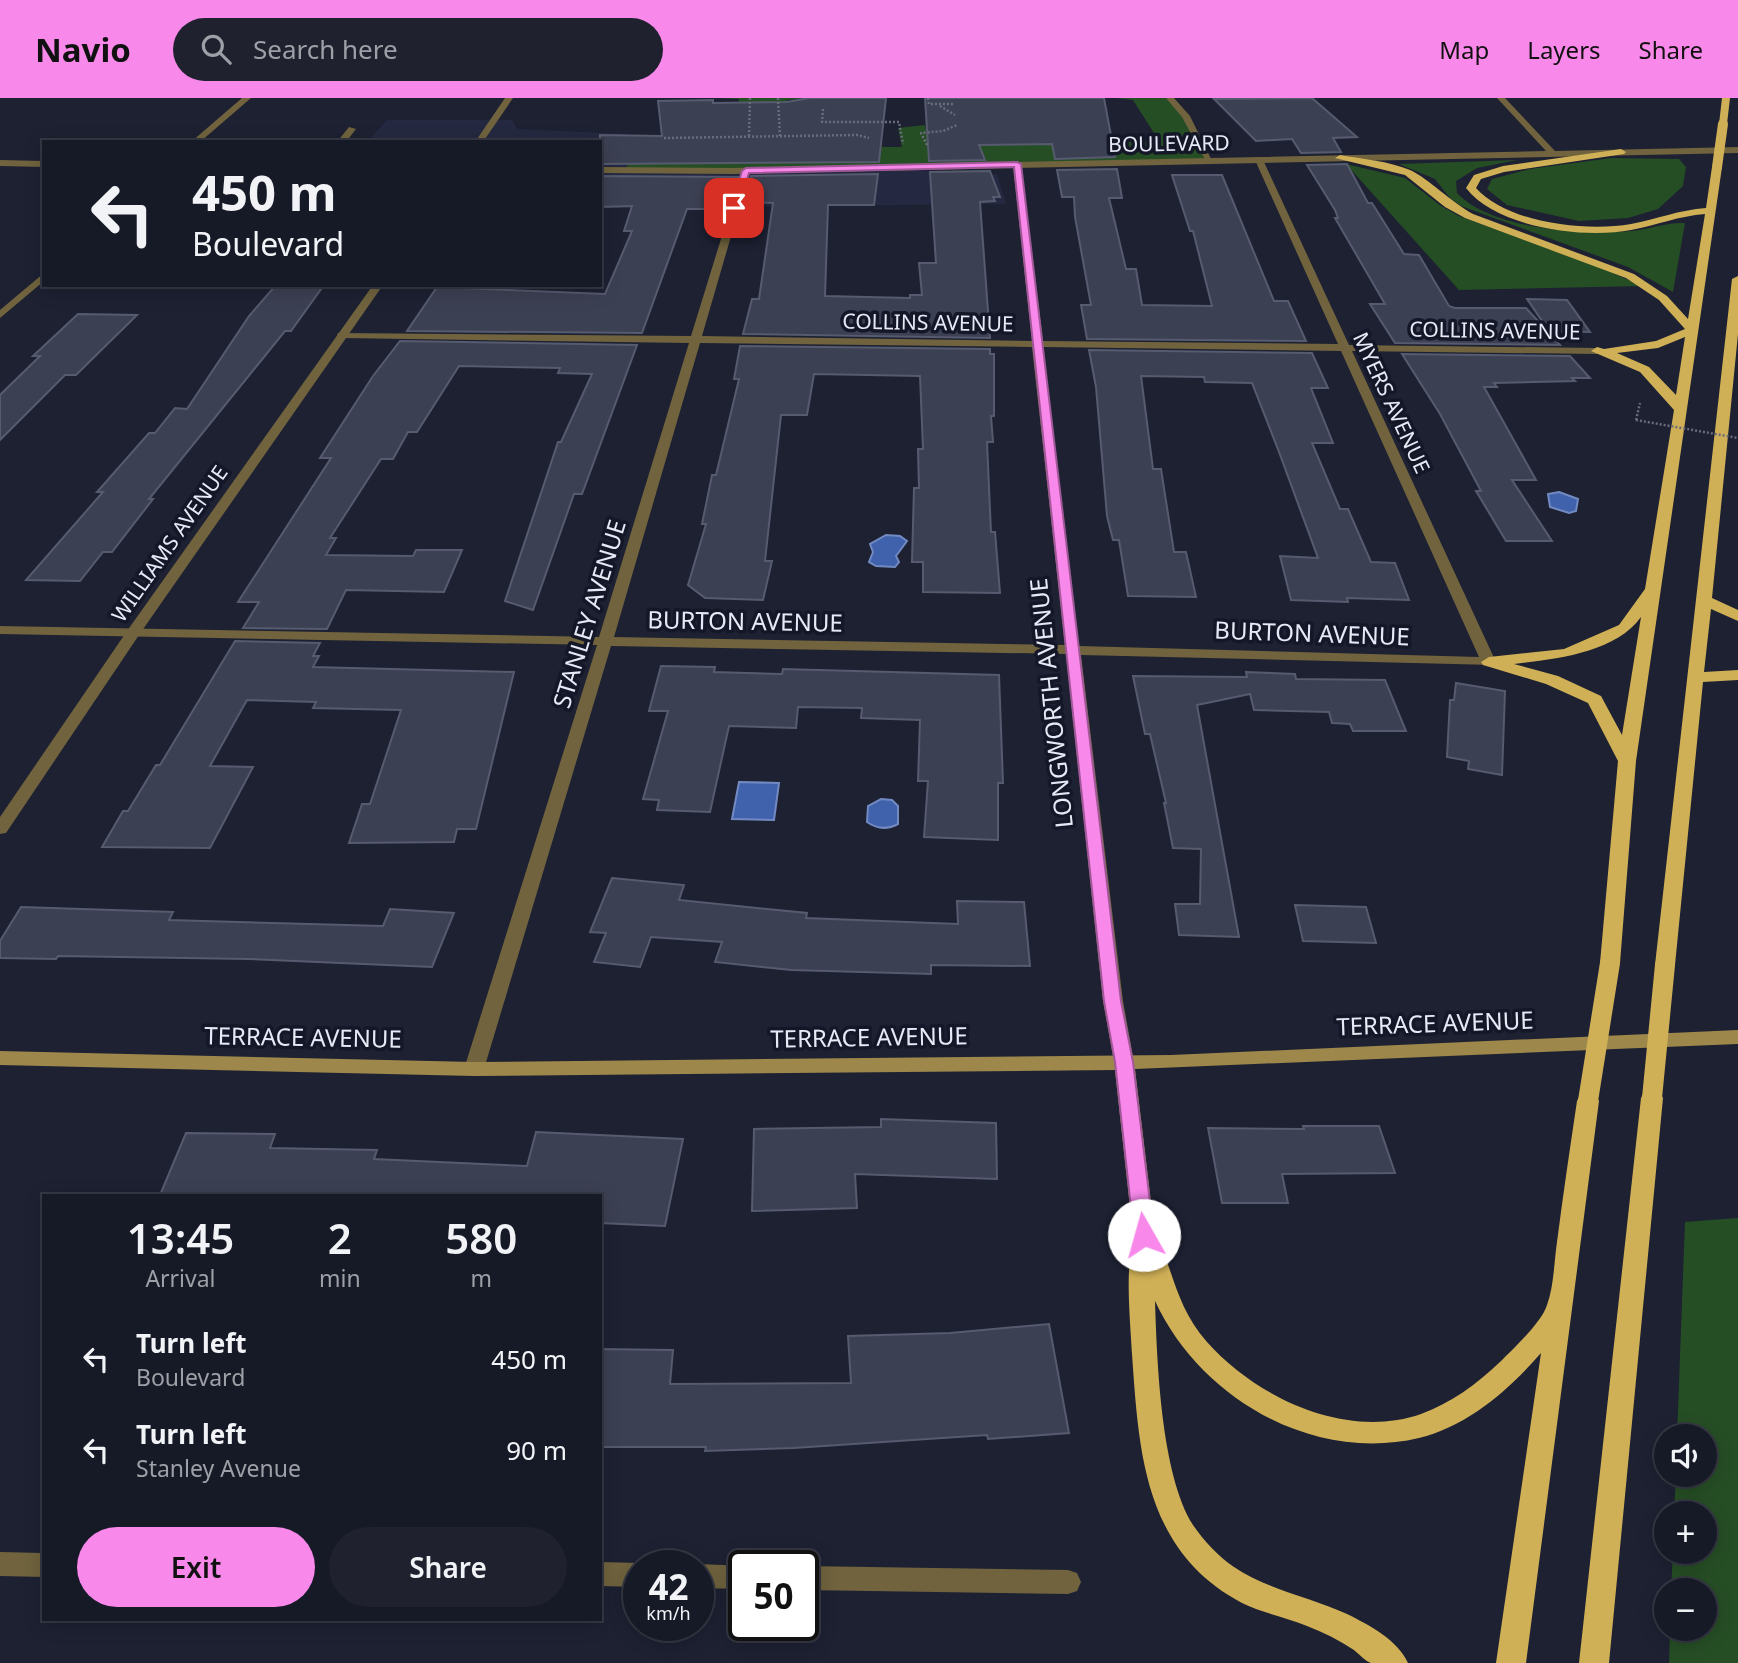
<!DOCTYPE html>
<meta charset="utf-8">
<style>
:root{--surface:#161926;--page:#1f222e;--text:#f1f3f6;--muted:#9ea0a7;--line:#353843;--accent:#f888ea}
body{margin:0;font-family:"Noto Sans",sans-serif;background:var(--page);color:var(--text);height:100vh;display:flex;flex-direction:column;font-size:26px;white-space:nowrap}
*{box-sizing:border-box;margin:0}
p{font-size:23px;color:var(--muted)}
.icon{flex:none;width:38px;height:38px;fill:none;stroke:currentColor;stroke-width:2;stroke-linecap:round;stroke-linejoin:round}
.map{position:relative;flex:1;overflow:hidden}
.sheet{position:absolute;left:42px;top:1096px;width:560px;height:427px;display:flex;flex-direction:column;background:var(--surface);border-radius:0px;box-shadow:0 4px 18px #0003,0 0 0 2px var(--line)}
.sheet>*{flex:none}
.banner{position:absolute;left:42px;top:42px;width:560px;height:147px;border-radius:0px;box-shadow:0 4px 18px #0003,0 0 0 2px var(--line);background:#161926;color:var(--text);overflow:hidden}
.fabs{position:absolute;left:1654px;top:1326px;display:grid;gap:14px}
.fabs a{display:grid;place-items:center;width:63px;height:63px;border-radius:50%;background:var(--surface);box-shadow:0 4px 18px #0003,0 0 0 2px var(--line);font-size:35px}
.speed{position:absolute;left:623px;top:1452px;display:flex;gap:14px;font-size:35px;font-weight:700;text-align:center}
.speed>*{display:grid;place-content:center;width:91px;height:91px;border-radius:50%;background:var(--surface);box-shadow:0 4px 18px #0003,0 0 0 2px var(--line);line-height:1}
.speed small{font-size:18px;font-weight:400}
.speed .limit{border:4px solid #111;border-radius:10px;background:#fff;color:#111}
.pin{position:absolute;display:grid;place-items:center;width:60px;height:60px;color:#fff;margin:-30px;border-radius:14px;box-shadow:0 4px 10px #0006}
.me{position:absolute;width:77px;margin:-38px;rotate:353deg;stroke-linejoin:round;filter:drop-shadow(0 0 5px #0008)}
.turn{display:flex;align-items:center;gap:24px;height:147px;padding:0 35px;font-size:32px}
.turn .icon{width:91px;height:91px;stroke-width:2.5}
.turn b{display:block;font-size:49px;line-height:60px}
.eta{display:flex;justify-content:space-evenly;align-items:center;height:119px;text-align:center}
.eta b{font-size:42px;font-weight:600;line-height:49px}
.button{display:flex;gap:14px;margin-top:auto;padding:14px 35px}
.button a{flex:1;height:80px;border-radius:42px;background:var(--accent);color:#111;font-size:28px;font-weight:600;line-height:80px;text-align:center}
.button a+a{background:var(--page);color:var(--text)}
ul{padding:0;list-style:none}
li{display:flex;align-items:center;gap:21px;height:91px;padding:0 35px}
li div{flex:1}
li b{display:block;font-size:26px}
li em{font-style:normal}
header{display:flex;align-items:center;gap:42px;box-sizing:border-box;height:98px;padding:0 35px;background:var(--accent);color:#111}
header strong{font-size:33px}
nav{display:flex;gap:38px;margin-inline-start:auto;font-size:24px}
.search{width:490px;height:63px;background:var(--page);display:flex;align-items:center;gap:18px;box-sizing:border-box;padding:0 24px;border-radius:38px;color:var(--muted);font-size:26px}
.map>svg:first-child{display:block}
.built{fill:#242941}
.green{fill:#264e25}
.water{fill:#4061ab;stroke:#728ac2;stroke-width:2}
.building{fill:#3c4053;stroke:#565b6f;stroke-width:2}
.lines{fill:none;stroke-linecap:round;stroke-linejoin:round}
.path{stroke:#686c7b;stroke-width:2.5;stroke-dasharray:2 2;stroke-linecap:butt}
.service{fill:#70633e;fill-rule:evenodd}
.minor{fill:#70633e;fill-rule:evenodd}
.tertiary{fill:#70633e;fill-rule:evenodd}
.secondary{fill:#9d874a;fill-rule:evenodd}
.trunk{fill:#d0b056;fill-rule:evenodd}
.path-bridge{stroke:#686c7b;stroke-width:2.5;stroke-dasharray:2 2;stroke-linecap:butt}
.trunk-bridge-far1{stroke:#d0b056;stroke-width:10}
.trunk-bridge{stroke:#d0b056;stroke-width:20}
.route{fill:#f888ea;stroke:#a15898;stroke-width:2}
.labels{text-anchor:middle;stroke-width:7;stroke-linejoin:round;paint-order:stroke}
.far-street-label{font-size:21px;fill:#e7eaf6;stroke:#141728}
.street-label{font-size:24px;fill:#e7eaf6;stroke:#141728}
</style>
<header>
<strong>Navio</strong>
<div class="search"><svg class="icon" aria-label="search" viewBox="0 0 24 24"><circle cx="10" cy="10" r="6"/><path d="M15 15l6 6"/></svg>Search here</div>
<nav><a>Map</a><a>Layers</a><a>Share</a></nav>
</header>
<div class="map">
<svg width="1738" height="1565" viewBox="0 0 1738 1565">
<rect width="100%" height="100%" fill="#1d2132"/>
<!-- built -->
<path class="built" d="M387,22H512L517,31L628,36L636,59L997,76L1006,106L600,110V44H367Z"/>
<!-- green -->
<path class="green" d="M718,0H809L787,2L790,37L871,49H902L898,30L925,27L929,48L1159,43L1133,2L1116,0H1170L1210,63L626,72L632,47L735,32L739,1Z
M1611,60L1679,61L1686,69L1683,88L1658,111L1628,120L1579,123L1507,107L1487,91L1492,81L1530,71Z
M1517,62L1477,70L1456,83L1457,95C1492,132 1584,137 1632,133C1650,131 1668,124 1685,125L1673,194L1628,169L1461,108L1450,100L1435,81L1399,66Z
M1346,66L1405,80L1441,108L1459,118L1595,167L1642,188L1459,192Z
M1738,1120V1565H1669L1670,1531H1704V1493H1671L1673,1454H1704V1416H1674L1676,1377H1704V1339H1677L1685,1124Z"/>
<!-- water -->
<path class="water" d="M1559,394L1578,401L1576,413L1569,415L1550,409L1548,396Z
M886,437L900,438L907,443L896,458L899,464L895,469L876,468L869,464L873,454L870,446Z
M739,684L779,685L774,722L732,721Z
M881,701L892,702L898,708V726C887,732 877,731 867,724L868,708Z"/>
<!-- building -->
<path class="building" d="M809,0H886L879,64L600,66V37L662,38L658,3L713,2V5L787,4Z
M925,0H1104L1115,59L1055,61L1052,46L979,47L985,62L929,63Z
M1312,0L1357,39L1333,40L1341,54L1301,55L1292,41L1256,43L1214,1Z
M1347,66L1368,105H1372L1404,156L1419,157L1449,208L1455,210H1526L1560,247L1395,245L1370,206H1385L1335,120H1338L1335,112L1307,67Z
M1117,71L1122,100H1109L1126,171H1136L1142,207L1212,208L1193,133H1190L1172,77H1222L1274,203H1288L1306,243L1087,241L1081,207H1091L1075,119L1074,99H1062L1057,72Z
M990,73L1000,99H993L995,103L980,104L990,240L743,236L752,201H759L773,105L744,104L751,78L878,76L874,107H828L825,198L910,200V197H922L919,165H936L930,74Z
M600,78L738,79L730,104H710L708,111H687L642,235L407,233L437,189L605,196L632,133H624L632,108L600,109Z
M276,187H324L291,233H285L149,401H153L112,454H103L80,483L26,482L103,394H97L149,335H155L175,310L187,311L249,218Z
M1527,201L1567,202L1590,234L1549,233Z
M78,216L137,217L76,277H65L0,342V297L40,258H33Z
M400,243L637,247L582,396H574L533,512L505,503L558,344H561L592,276L558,275L560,270L459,268L417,334H408L393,361H381L330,440H336L326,457L413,458L416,452H462L444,494L346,492L327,531L243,530L259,504H238L331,360H320L373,278Z
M740,248L990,251V256H994V318H991L993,344H987L988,367L991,434H995L1000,495L923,494V464H912L914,390H919L918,351H923L920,278L814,276L807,317H781L765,463H772L763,502L705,500L688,487L706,426H702L712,377H716L739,281H734Z
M1089,252L1312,255L1328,290H1311L1333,345H1312L1340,411H1348L1371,464L1395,465L1409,502L1347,500L1348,504L1291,502L1280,458L1318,460L1279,354L1252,285L1205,284L1204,279L1141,278L1153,371H1161L1174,454H1186L1196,499L1128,498L1119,442H1113L1107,418L1096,289Z
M1402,256L1570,258L1590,280H1572L1575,283L1494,285L1497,289H1484L1536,382H1512L1552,443H1506L1476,393H1481L1440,316Z
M235,543L320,545L313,558H319L313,569L514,574L476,731H457L454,744L349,745L362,706H370L401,612L313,610L316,604L247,602L210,668L253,669L210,750L102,749L123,713H128L156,667H160Z
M661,568L715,569L714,574L782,576L783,571L999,577L1003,685H998V742L924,739L928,683H918L920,622L861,620L862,610L798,609L796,630L729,628L710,714L657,712L659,702L643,701L668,613H649Z
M1246,574L1295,576L1296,581L1385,582L1406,633H1353L1350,626L1332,625L1329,614L1254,612L1250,596L1197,607L1239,839L1179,837L1175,806H1200L1201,751L1173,750L1164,705H1166L1150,636H1145L1133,578L1247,579Z
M1456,585L1505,593L1502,677L1468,671L1469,663L1447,659L1450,602H1454Z
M612,780L684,787L679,802L807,815L806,820L958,826L957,803L1024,804L1030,868L931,867V876L791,872L715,864L722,844L651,839L640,869L594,864L606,835L590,834Z
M1295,807L1366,809L1376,845L1303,843Z
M21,809L173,814L169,822L383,828L390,811L454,815L432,869L248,861L58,858L56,861L0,860V843Z
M881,1021L996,1025L997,1081L855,1076L857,1110L752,1113L754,1031L881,1029Z
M1303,1028H1379L1395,1075L1282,1076L1288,1105H1222L1208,1030L1304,1031Z
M536,1034L683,1041L665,1128L600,1125V1097H160L186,1035L275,1036L270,1050L377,1052L374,1061L527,1068Z
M1049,1226L1069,1335L988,1341L987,1337L794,1350L705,1353L706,1349H600V1251L673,1252L670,1286L851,1285L848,1238L950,1235Z"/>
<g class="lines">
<!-- path -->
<path class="path" d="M778,0L780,38
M928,0L929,6H955
M940,8L955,17
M823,11L822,24H899L903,46
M749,38L750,0
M664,40L857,37L869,40
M927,47L921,35L943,33L957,27
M1636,322L1640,305"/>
<!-- service -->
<path class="service" d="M349,29L356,31L346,44H337Z"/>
<!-- minor -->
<path class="minor" d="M242,0H251L200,44H191Z
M1166,0H1174L1190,18L1213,65H1207L1182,19Z
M1259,59L1263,62L1349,247L1597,250L1602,253L1597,256L1352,253L1496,564L1494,567L1081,557L1123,903L1134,964L1131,969H1117L1114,964L1103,903L1066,556L611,548L484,971L481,976H467L464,971L597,547L0,536V528L599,539L689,245L342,240L337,237L338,235L691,238L742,73L746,70L750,73L702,238L1032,243L1013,67L1017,64L1021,67L1043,243L1338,246L1255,62ZM700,245L1032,249L1065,547L614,539ZM1043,249L1341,253L1479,559L1079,548Z
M44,175V183L0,220V212Z
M0,1454L44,1455V1479L0,1478Z
M600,1464L639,1465L648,1468H639V1489L600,1488Z
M698,1466L748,1468H744V1491L698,1490V1468H691Z
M801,1468H803L1068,1472L1077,1475L1081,1484L1077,1493L1068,1496L803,1492Z"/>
<!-- tertiary -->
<path class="tertiary" d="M505,0H513L483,44H475Z
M1497,0H1505L1555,53L1738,49V55L732,76L600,75V69L732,70L1546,53Z
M0,62L44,63V69L0,68Z
M373,187H383L139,537L6,735L0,736V719L127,533Z"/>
<!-- secondary -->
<path class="secondary" d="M1738,932V946L1135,971L1155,1137L1152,1143L1144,1146L1136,1143L1133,1137L1115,972L474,978L0,967V953L474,964L1171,957Z"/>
<!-- trunk -->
<path class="trunk" d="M1722,0H1730L1727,26L1723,29L1719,26Z
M1621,51L1626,54L1624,56L1504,74L1481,81L1476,90C1507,125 1586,134 1631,126C1657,121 1679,112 1706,110L1712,69L1717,66L1722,69L1636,663L1620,865L1617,870H1603L1600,865L1618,663L1588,605L1546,586L1483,567L1481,564L1489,559L1564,551L1619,527L1645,491L1674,312L1640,274L1591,253L1597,249L1604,251L1656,243L1685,231L1659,202L1626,180L1465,120L1445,109L1405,77L1335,60L1340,57C1363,61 1388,63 1410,72C1429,81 1451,104 1473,116L1634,176L1667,198L1688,221L1705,116C1679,118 1657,127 1631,132C1584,141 1497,130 1466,90L1474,77L1503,68ZM1685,239L1676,297L1649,269L1617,255L1658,250ZM1641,519L1622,637L1601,598L1558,578L1514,566C1556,561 1615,555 1641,519Z
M1738,178V236L1712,500L1738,512V523L1711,511L1704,574L1738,572V582L1703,584L1675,867L1672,872H1658L1655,867L1732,181Z
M1652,992L1660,994L1663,1000L1609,1565H1579L1641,1000L1644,994Z
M1588,995L1596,997L1599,1003L1526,1565H1496L1541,1255C1509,1292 1468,1328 1419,1340C1312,1365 1200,1300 1155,1203C1157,1264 1161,1376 1193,1427C1204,1443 1219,1459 1234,1469C1268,1492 1310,1499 1347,1516C1369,1527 1398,1542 1408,1565C1398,1565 1380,1565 1371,1565C1365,1563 1359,1556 1354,1552C1339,1542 1323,1534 1307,1528C1285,1519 1262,1515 1242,1505C1144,1453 1139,1355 1132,1256C1131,1231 1124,1165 1134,1145L1132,1137L1135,1130L1144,1127L1153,1130C1173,1169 1175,1208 1207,1244C1257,1300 1346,1342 1421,1316C1451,1305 1477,1286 1500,1264C1513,1251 1542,1224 1547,1207C1554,1188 1554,1164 1557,1144C1563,1097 1570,1050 1577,1003L1580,997Z"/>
<!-- path-bridge -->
<path class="path-bridge" d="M1636,322L1738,340"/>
<!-- trunk-bridge-far1 -->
<path class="trunk-bridge-far1" d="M1717,69L1723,26"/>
<!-- trunk-bridge -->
<path class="trunk-bridge" d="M1652,1000L1665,867
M1588,1003L1610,865"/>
</g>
<!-- route -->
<path class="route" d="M1017,64L1021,66L1121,903L1133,964L1154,1137L1151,1142L1144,1144L1137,1142L1134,1137L1115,964L1104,903L1014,69L749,75L738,110L734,113L730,110L742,73L746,70Z"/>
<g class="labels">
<!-- far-street labels -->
<g class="far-street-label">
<text transform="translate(1169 46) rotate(-1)" y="7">BOULEVARD</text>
<text transform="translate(928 225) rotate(1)" y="7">COLLINS AVENUE</text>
<text transform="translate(1495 233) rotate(1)" y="7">COLLINS AVENUE</text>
<text transform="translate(1391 305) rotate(65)" y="7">MYERS AVENUE</text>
<text transform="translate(170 446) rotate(-55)" y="7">WILLIAMS AVENUE</text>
</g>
<!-- street labels -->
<g class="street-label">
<text transform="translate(590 516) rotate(-73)" y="8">STANLEY AVENUE</text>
<text transform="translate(745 524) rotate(1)" y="8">BURTON AVENUE</text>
<text transform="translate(1312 536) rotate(2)" y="8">BURTON AVENUE</text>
<text transform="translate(1052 605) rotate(-96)" y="8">LONGWORTH AVENUE</text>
<text transform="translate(1435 926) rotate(-2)" y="8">TERRACE AVENUE</text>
<text transform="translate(303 940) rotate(1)" y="8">TERRACE AVENUE</text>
<text transform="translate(869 940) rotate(-1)" y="8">TERRACE AVENUE</text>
</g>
</g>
</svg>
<div class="fabs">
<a><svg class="icon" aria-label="sound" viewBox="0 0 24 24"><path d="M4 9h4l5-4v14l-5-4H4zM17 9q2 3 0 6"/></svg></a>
<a>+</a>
<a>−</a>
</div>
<div class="speed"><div>42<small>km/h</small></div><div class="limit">50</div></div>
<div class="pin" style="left:734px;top:110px;background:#d93025"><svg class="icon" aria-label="arrive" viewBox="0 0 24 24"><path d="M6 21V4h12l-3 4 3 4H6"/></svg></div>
<svg class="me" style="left:1144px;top:1137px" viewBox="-20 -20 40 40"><circle r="19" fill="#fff"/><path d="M0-13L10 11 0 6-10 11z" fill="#f888ea"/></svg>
<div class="banner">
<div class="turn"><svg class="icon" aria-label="left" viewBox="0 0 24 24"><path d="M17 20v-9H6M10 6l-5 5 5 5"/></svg><div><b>450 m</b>Boulevard</div></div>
</div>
<section class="sheet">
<div class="eta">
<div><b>13:45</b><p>Arrival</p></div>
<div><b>2</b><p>min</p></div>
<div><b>580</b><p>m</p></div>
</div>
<ul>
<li><svg class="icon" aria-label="left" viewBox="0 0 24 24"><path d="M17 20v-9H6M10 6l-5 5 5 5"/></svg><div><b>Turn left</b><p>Boulevard</p></div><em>450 m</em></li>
<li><svg class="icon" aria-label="left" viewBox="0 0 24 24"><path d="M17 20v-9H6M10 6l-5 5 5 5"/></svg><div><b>Turn left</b><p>Stanley Avenue</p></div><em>90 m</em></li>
</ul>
<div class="button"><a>Exit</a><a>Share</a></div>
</section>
</div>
